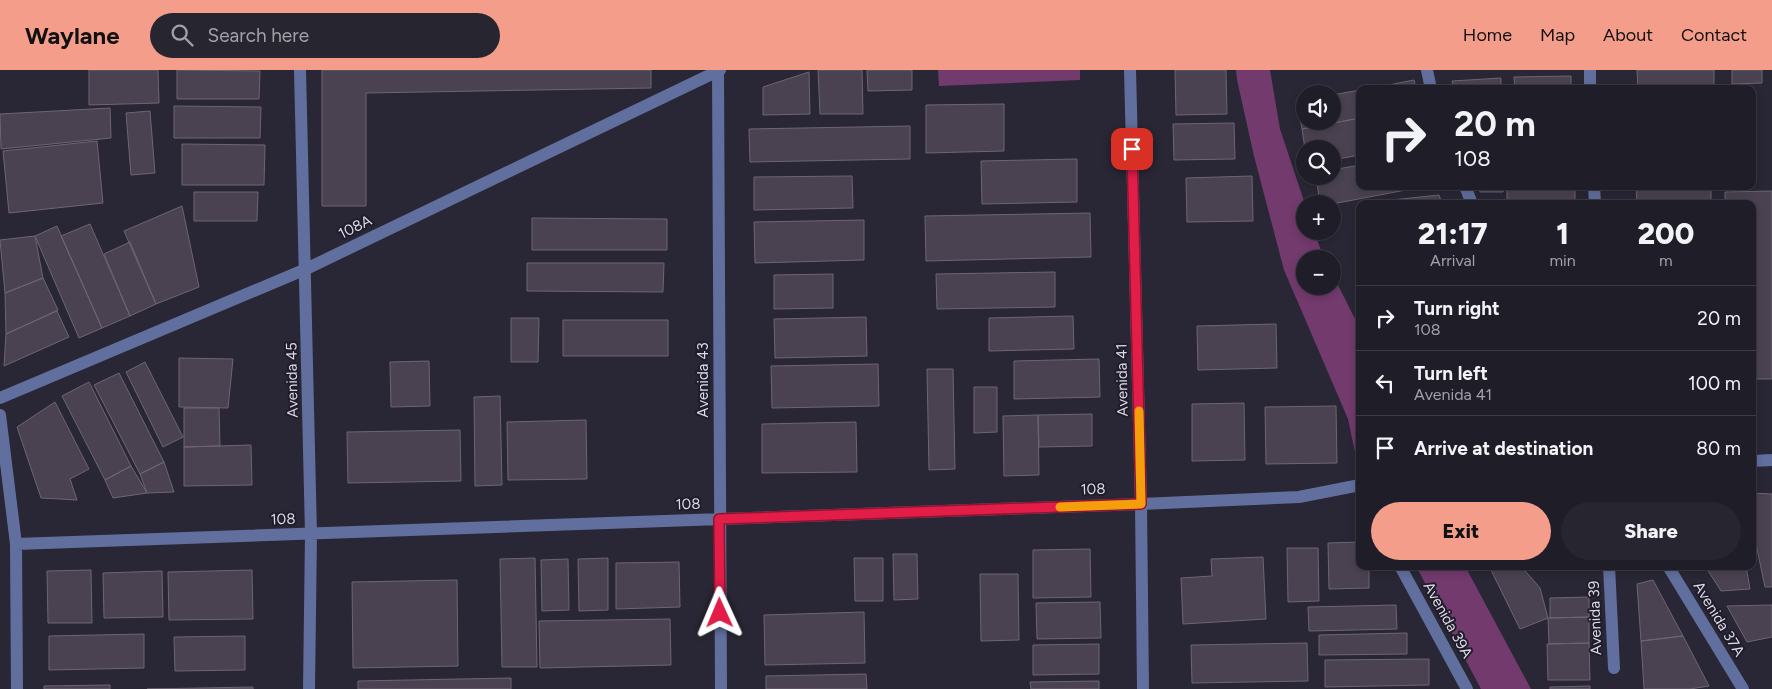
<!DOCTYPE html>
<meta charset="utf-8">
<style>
:root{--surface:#1f1d28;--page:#272630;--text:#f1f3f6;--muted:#a1a2a8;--line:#3c3b45;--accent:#f49d8b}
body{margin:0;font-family:Figtree,sans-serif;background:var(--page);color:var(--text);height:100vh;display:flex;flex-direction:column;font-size:19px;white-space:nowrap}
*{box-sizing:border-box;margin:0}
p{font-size:16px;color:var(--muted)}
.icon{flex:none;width:28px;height:28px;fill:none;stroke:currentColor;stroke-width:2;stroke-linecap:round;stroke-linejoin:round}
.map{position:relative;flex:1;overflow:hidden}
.drawer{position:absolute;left:1356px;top:130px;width:400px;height:370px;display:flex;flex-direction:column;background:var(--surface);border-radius:10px;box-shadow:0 2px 8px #0003,0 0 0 1px var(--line)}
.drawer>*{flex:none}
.top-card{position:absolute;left:1356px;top:15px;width:400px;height:105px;border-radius:10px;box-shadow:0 2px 8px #0003,0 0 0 1px var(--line);background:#1f1d28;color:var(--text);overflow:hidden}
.controls{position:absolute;left:1296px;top:15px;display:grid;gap:10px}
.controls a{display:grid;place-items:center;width:45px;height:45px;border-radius:50%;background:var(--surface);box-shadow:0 2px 8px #0003,0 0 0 1px var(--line);font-size:25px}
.pin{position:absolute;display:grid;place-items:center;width:42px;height:42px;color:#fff;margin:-21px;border-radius:10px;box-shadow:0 2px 8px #0006}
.me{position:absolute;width:55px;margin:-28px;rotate:359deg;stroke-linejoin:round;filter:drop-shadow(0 0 4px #0008)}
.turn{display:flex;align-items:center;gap:18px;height:105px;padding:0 15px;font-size:22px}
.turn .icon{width:65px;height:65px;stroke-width:2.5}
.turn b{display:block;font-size:35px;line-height:42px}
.eta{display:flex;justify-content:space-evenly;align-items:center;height:85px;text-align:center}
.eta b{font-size:30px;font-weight:800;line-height:35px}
.primary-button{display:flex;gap:10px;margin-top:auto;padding:10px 15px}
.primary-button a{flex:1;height:58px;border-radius:30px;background:var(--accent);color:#111;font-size:20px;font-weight:800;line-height:58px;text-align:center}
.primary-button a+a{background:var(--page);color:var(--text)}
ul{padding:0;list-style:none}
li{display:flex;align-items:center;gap:15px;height:65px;padding:0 15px;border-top:1px solid var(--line)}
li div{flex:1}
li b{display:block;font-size:19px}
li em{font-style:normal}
header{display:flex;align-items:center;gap:30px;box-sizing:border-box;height:70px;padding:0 25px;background:var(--accent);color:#111}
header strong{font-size:24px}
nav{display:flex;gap:28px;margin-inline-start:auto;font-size:18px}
.search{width:350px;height:45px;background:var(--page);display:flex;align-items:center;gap:12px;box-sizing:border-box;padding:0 18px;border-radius:28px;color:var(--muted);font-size:19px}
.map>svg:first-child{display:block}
.green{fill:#733a6d}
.building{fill:#4b4251;stroke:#6e6474}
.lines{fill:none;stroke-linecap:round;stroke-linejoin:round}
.minor{stroke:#616f9e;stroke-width:12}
.route-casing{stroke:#92132f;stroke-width:12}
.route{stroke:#e11d48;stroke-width:9}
.slow{stroke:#f59e0b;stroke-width:9}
.labels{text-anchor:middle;stroke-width:4;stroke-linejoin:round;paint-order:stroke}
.street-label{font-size:15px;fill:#dcdbe5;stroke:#1f1d2b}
</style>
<header>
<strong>Waylane</strong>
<div class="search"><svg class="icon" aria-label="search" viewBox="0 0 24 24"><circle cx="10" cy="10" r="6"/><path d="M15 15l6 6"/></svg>Search here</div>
<nav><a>Home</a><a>Map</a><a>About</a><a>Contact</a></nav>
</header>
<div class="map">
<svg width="1772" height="619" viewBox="0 0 1772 619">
<rect width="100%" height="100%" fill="#292735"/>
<!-- green -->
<path class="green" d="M938,0H1080V10L939,16Z
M1236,0H1270L1280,59L1305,134V161H1314L1324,189H1305V216H1332L1333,205L1360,259V387H1356L1348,349L1284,200L1254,86L1237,10Z
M1416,496H1465L1531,619H1481Z"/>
<!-- building -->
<path class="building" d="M89,0H158L159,33L89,35Z
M177,0L260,1L259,29H177Z
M322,0H651V18L366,23V136H322Z
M818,0H862L863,44H820Z
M867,0H912V20L868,21Z
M1175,0H1226L1227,44L1176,45Z
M1637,0H1714V19H1638Z
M1732,0H1762V13L1732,14Z
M809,2L810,44L763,45V17Z
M1571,6V19H1515L1514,7Z
M1501,8V19H1454L1452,11Z
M1414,10L1416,19H1368Z
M1360,20V48L1302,59L1297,32L1305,31V51H1332V25Z
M1004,34V81L926,83V35Z
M174,36L261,37L260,68H174Z
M110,38L111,68L1,79L0,44Z
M150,41L155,103L131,105L126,43Z
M1360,48V85L1332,90V79H1305L1302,59Z
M1234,53L1235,89L1174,90L1173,54Z
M910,56V89L750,92L749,59Z
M97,71L103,133L9,143L3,81Z
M182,74L265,75L264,115H182Z
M1077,89V132L982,134L981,91Z
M1360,95V116H1427L1332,134H1320L1316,106H1332V100Z
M852,106L853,138L754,140V107Z
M1252,106L1253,151L1187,152L1186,108Z
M1479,116H1502L1503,122H1480Z
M1507,116H1572V118L1507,119Z
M1636,116H1711V134H1637Z
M1575,118V134H1507V119Z
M1772,121V309H1752V134H1725V122Z
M194,122H258L257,151H194Z
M1439,125L1442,134L1363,133Z
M182,136L199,217L156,234L124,161Z
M1090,143L1091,187L926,191L925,146Z
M532,148L667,149V180H532Z
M864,150V190L755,193L754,152Z
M90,154L130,246L102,258L61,166Z
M57,156L102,258L79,268L35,166Z
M35,166L43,208L5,223L0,170Z
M130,172L156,234L130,246L104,184Z
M527,193H664L663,222L527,221Z
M1055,202V237L937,239L936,204Z
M833,204V238L774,239V205Z
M43,208L58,240L6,264L5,223Z
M57,241L69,267L4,296L6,264Z
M1073,246L1074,279L989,281V248Z
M866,247L867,286L775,288L774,249Z
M511,248H539L538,292H511Z
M563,250H668V286H563Z
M1276,254L1277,298L1198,300L1197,256Z
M179,288L233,289L228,338L179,337Z
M1099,289L1100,327L1014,329V291Z
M429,291L430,336L391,337L390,292Z
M145,292L183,367L163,377L126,302Z
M878,294L879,336L772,338L771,296Z
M927,299H953L955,399L929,400Z
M119,303L164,392L140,404L94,315Z
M89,312L131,396L105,410L62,326Z
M974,317H997V362L974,363Z
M500,326L502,415L475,416L474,327Z
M55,332L89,399L70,409L77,430L41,428L17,357Z
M1244,333L1245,390L1192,391V334Z
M1336,336L1337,393L1266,394L1265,337Z
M184,338H219L220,376L184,377Z
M1092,344V376L1039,377L1038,345Z
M1038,345L1039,405L1004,406L1003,346Z
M586,350L587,409L508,410L507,352Z
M856,352L857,402L762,403V354Z
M460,360L461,411L348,413L347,362Z
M251,375L252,415L184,416V377Z
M164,392L174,422L147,423L140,404Z
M131,396L147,423L113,428L105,410Z
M1752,423L1772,424V517H1765L1752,455Z
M1360,472V496H1369V518L1329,519L1328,473Z
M1287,478H1318L1319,531L1288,532Z
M1090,479L1091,527L1033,528V480Z
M893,484H917L918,529L894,530Z
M1263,487L1266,549L1183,554L1181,508L1212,506L1211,489Z
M535,488L537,597H502L500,489Z
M608,488V540L579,541L578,489Z
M854,488H883V531H855Z
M568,489L569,540L542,541L541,490Z
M679,492L680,537L616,539V493Z
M1489,496H1521L1540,518L1548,548L1520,559Z
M1541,496H1580V498H1541Z
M1705,496H1746L1750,519L1721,521Z
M91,500L92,553H48L47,501Z
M252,500L253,549L169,550L168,502Z
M162,501L163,547L104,548L103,503Z
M980,504H1018L1019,570L981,571Z
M457,510L458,596L353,598L352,512Z
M1653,510L1683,566L1641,571L1637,514Z
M1589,527V547L1550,548V528Z
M1100,532L1101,568L1037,569L1036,533Z
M1396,535L1397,559L1309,561L1308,537Z
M1772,535V567L1747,572L1727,536Z
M864,542L865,593L765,595L764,545Z
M1589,547V573L1549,574L1548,548Z
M670,549L671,595L540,598L539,551Z
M1407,563V584L1319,585V565Z
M144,564V598L49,600V566Z
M245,566V600L175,601L174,567Z
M1683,566L1709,616L1690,619H1644L1641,571Z
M1307,573L1308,611L1192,613L1191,575Z
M1589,573L1590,610H1548L1547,574Z
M1099,574V604L1033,605V575Z
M1429,589V615L1325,617V590Z
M866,604L867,619H766V606Z
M511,608V619H358V611Z
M1099,611V619H1031L1030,612Z
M110,615V619H44V616Z
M1590,616V619H1550V617Z
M253,617V619H147Z"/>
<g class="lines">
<!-- minor -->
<path class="minor" d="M300,0L311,464L309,619
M718,0L721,619
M1130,0L1141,434L1143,619
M1427,0L1431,19
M1590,0V19
M1465,116L1472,134
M1594,116L1595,134
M0,328L306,199L720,0
M0,345L16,474L17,619
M1752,391L1772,390
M16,474L1141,434L1299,427L1360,415
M1400,496L1467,619
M1609,496L1614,598
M1668,496L1743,619"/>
</g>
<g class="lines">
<!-- route casing -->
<g class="route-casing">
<path id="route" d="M720,543L719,449L1141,434L1132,79"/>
</g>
<!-- route -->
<use href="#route" class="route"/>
<!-- slow -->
<path class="slow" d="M1060,437L1141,434L1139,341"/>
</g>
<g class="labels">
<!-- street labels -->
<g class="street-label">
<text transform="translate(355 157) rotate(-26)" y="5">108A</text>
<text transform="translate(292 310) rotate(-91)" y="5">Avenida 45</text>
<text transform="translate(703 310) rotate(-90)" y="5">Avenida 43</text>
<text transform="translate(1122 310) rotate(-91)" y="5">Avenida 41</text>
<text transform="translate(1093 419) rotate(-2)" y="5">108</text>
<text transform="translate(688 434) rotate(-2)" y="5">108</text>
<text transform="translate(283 449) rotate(-2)" y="5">108</text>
<text transform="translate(1595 548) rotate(-92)" y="5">Avenida 39</text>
<text transform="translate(1719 549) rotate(59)" y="5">Avenida 37A</text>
<text transform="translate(1448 550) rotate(61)" y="5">Avenida 39A</text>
</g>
</g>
</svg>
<div class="controls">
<a><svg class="icon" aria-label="sound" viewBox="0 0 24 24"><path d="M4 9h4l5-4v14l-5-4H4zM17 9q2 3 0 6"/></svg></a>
<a><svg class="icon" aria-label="search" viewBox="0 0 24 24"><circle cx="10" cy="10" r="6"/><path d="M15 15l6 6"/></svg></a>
<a>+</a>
<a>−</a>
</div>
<div class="pin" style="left:1132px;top:79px;background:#d93025"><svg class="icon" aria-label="arrive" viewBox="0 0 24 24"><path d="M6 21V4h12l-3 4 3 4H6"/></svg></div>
<svg class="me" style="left:720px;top:543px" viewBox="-20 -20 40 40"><path d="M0-17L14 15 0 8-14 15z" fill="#e11d48" stroke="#fff" stroke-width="4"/></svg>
<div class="top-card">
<div class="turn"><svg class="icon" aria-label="right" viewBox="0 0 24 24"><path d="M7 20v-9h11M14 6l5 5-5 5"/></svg><div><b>20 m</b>108</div></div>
</div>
<section class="drawer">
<div class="eta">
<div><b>21:17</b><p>Arrival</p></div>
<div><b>1</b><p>min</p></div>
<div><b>200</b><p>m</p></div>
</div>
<ul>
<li><svg class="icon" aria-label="right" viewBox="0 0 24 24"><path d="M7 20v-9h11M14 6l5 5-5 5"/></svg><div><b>Turn right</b><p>108</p></div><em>20 m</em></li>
<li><svg class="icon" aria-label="left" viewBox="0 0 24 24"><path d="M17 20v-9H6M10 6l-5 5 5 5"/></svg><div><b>Turn left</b><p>Avenida 41</p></div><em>100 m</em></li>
<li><svg class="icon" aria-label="arrive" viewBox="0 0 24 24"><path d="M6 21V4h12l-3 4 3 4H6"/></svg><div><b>Arrive at destination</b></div><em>80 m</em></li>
</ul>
<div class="primary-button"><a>Exit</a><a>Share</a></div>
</section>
</div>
